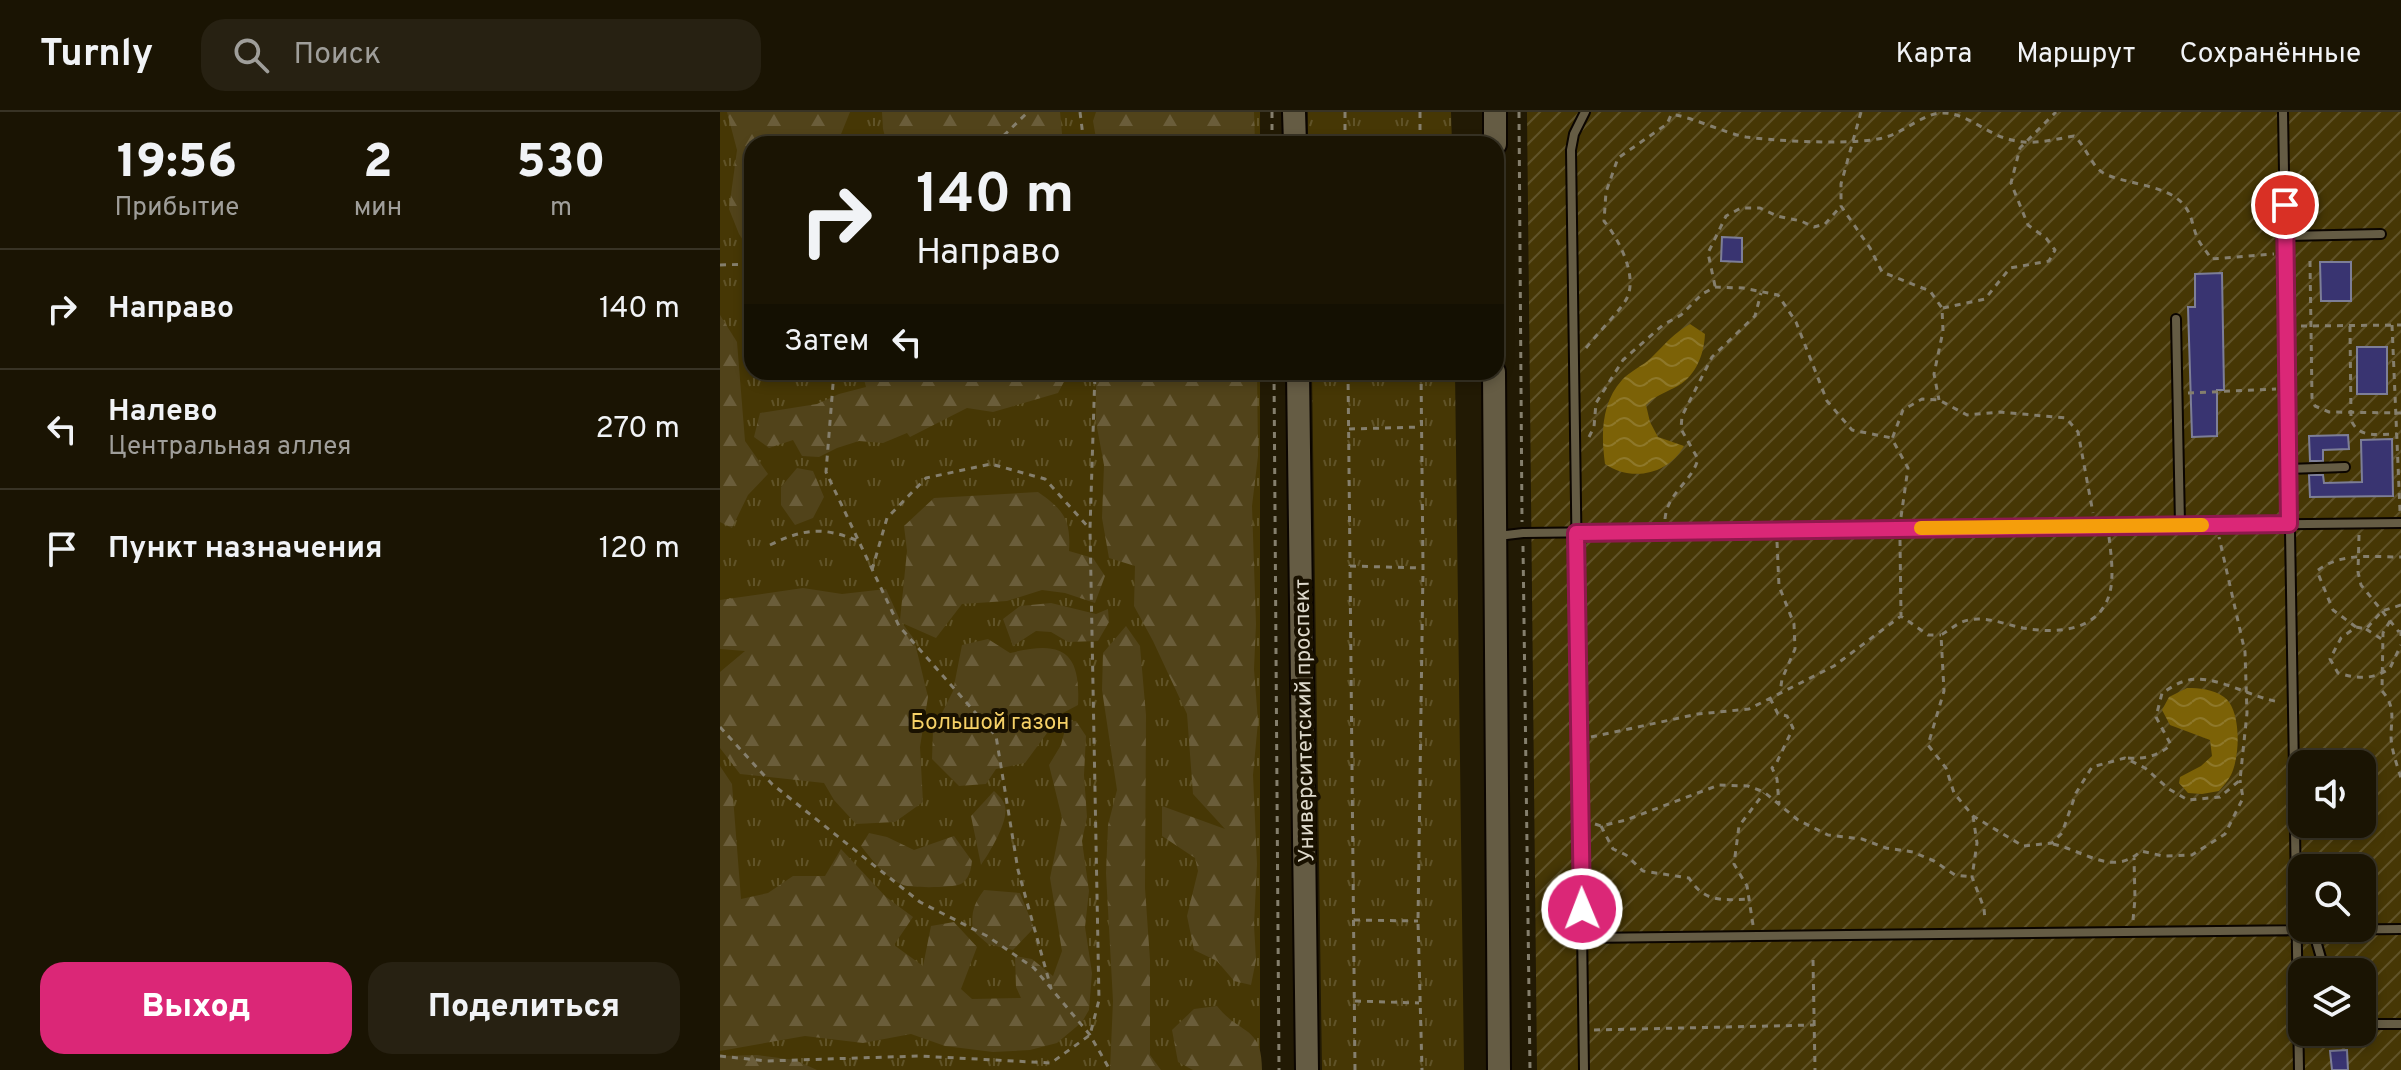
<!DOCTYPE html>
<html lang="ru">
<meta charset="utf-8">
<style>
:root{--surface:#1a1403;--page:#272112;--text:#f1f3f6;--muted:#9f9e9a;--line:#383325;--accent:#db2777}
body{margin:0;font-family:Overpass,sans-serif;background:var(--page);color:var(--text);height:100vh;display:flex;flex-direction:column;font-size:30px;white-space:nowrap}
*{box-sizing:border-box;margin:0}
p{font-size:26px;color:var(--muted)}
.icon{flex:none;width:44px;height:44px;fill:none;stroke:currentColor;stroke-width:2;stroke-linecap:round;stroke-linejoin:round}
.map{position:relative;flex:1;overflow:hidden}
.sheet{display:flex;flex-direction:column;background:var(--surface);width:720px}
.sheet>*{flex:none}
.top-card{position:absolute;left:24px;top:24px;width:760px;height:244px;border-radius:24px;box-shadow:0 4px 12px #0003,0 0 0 2px var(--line);background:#1a1403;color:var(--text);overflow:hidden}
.controls{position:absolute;left:1568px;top:638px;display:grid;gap:16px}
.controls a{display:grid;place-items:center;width:88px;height:88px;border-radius:16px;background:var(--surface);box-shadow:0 4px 12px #0003,0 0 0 2px var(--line);font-size:40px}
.pin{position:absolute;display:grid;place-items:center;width:68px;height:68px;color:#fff;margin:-34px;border:4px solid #fff;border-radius:50%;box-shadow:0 2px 8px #0007}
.me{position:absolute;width:88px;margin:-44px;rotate:359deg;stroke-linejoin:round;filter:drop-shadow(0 0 6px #0008)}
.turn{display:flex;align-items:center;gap:28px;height:168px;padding:0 40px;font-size:36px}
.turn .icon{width:104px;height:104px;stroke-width:2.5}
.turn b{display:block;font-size:56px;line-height:68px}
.then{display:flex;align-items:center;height:76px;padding:0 40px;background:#0003;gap:16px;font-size:30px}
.eta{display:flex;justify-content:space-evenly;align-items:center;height:136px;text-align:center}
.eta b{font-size:48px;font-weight:800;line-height:56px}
.cta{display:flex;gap:16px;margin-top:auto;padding:16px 40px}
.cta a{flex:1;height:92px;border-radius:24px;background:var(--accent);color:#fff;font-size:32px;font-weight:800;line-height:92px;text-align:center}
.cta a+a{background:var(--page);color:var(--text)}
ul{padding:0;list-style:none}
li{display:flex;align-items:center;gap:24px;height:120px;padding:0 40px;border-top:2px solid var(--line)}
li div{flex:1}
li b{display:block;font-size:30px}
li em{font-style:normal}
header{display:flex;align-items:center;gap:48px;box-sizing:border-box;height:112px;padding:0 40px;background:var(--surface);border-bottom:2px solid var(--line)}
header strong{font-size:38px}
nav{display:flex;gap:44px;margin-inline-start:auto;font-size:28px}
.search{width:560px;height:72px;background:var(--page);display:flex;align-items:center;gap:20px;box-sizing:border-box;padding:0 28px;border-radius:24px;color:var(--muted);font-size:30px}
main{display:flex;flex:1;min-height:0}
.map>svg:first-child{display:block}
.grass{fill:url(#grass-tufts)}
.forest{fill:url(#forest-firs)}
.garden{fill:url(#garden-furrows);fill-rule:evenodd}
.water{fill:url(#water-waves)}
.building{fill:#393471;stroke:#7d7e97;stroke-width:2}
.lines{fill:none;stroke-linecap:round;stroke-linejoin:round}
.lane-casing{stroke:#0b0500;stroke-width:12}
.secondary-casing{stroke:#0b0500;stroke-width:26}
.path{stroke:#857f6d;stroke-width:3;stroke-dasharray:6 6;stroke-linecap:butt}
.lane{stroke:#655c44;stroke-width:8}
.secondary{stroke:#655c44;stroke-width:22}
.route-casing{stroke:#8e194d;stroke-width:20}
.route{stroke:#db2777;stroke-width:14}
.slow{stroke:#f59e0b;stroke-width:14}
.labels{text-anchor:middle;stroke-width:8;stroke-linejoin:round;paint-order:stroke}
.park-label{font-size:22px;fill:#f6d167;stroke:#191100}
.street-label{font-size:22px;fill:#ddd8ca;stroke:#191100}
</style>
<header>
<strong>Turnly</strong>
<div class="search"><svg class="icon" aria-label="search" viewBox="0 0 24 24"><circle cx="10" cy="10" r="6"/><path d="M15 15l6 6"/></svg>Поиск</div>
<nav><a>Карта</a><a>Маршрут</a><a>Сохранённые</a></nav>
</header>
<main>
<section class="sheet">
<div class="eta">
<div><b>19:56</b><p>Прибытие</p></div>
<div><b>2</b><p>мин</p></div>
<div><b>530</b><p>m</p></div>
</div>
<ul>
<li><svg class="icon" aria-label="right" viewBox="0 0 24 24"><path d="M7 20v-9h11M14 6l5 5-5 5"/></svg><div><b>Направо</b></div><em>140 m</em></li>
<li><svg class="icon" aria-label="left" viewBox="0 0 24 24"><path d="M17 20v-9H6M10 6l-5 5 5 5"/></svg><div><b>Налево</b><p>Центральная аллея</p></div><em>270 m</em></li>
<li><svg class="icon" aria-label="arrive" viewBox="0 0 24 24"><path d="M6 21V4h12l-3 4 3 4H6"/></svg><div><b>Пункт назначения</b></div><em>120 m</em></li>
</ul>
<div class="cta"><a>Выход</a><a>Поделиться</a></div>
</section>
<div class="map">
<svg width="1681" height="958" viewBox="0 0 1681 958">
<defs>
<pattern id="grass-tufts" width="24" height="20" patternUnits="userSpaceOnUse" patternTransform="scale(2)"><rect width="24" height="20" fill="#463705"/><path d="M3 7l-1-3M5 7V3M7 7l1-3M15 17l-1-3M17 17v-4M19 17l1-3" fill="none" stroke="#605328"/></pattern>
<pattern id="forest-firs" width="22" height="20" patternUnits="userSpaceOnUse" patternTransform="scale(2)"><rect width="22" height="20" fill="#51431a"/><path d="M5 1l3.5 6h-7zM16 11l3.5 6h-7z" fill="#6a5d3a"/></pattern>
<pattern id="garden-furrows" width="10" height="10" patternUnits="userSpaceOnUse" patternTransform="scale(2)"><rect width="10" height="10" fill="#463705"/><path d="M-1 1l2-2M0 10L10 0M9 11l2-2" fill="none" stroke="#605328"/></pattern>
<pattern id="water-waves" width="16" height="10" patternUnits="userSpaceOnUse" patternTransform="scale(2)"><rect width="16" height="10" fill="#7c6207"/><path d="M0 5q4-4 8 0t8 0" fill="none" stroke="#8e782a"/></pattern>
</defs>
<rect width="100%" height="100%" fill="#221a04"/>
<!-- grass -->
<path class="grass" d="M0,0H540V32H32V260H540V958H0Z
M588,0H731L732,32H588Z
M592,260H735L744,958H602Z"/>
<!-- forest -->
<path class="forest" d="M7,0H130L117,32H32V186L27,165L31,140L19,122L9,97L17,38Z
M162,0H340L343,32H167L163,17Z
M376,0H534L535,32H377L373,9Z
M0,203L17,230L25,329L48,362L28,383L12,416L0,410Z
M142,260H346V266L338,281L273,300L247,296L190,325L187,321L163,331L139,329L117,336L99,345L82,344L73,328L49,336L34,325L40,301L97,292L119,282L146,275Z
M376,260H537L538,344L532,394L536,512L534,557L538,610L533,663L537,752L534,813L536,848L531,873L514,869L497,849L474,838L467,804L478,759L475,746L442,724V694L505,717L473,682L467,602L433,529L414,494L415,454L389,446L382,406L384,353L376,310Z
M77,356L93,359L104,385L93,406L75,413L61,393V375Z
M318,380C344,398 351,408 349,439L373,446L385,464L375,491L345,481L322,478L287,489L242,492L216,526L182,511L194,527L208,585L200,635L203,690L175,710L136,712L114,688L104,671L20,662L0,636V560L25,539L0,537V488L83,476L122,482L166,477L180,508L187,439L184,414L214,386Z
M331,491L376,502L388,497L389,510L378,529L348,530L331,520L316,519L293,534L283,507L300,494Z
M406,514L420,534L426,603L425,776L430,848V943L441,958H390L393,889L386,761L388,713L397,678L382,578L383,541Z
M268,527L290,541C342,528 361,539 358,593L341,602L305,651L276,657L266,672L239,674L212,647L213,619L233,579L242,533Z
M356,609L366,624L364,663L367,705L362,729L369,779L365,815L372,861L369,898L362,910L337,931L310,938L273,940L225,934L191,922L143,931L85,924L0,939V654L12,672L21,787L48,781L73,764H105L121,737L166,785L193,805L174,833L203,854L211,814L234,810L257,835L241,877L252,887L301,886L296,875L295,844L312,847L333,864L342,839L330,766L342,706L329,653L341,633L347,610Z
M274,679C278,683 284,688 285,694C289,709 270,740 261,753L251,704Z
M149,721L167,725L194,738L234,724L252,749C251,758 249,767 241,772C232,776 191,776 183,773C164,765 153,749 141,734Z
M264,778L300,781L314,816L293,838L268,832L253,819C251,801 253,793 264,778Z
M497,894C521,924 542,913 542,958H473L458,950L452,918L474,897Z
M37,943L75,948L97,958H0V944Z"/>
<!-- garden -->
<path class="garden" d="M807,0H1681V958H817ZM1582,652H1642V712H1582ZM1582,756H1642V816H1582ZM1582,860H1642V920H1582Z"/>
<!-- water -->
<path class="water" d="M970,212L985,222C984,244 975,266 954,276C942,282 935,284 926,293L930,310L938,325L964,334C948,363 911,370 885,352C881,323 881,291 902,268C910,259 923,254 932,245C945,232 954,221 970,212Z
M1467,576C1479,576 1493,577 1504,585C1522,598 1520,645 1511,663C1508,669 1503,674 1499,679L1482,682L1468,681L1459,671L1460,665L1481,654L1492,644L1490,628L1450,613L1442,598L1449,585Z"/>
<!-- building -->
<path class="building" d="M1002,125L1022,126V150L1001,149Z
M1600,150H1631V189H1601Z
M1502,161L1504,278H1497V324L1472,325L1468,195H1475V162Z
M1637,235H1667V282H1637Z
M1628,323L1629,337L1603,338V349H1590L1589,324Z
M1672,327L1673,384L1590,385L1589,363H1603L1604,371L1642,370L1641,328Z
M1627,938L1628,958H1612L1610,939Z"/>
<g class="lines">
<!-- lane casing -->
<g class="lane-casing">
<path id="lane" d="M1563,0L1579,958
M1565,124L1661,122
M1456,207L1460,413
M1568,357L1625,355
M778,424L803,421L1681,411
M1593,818L1605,860
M862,826L1681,817
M1642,912H1681
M864,958L851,38L854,22L865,0"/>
</g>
<!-- secondary casing -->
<g class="secondary-casing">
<path id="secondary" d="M574,0L575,32
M775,32V0
M578,260L587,958
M774,260L779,958"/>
</g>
<!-- path -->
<path class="path" d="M360,0L364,32
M552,0V32
M625,0V32
M700,0V32
M799,0L802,410
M1141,0L1121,72V94L1150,136L1162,160L1210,179L1222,196L1223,219L1214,262L1219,288
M275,32L308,0
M1590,149L1592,286L1595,294L1609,300L1681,301
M0,153L32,152
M995,174L988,141L1006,104L1021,96H1040L1057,104L1081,109L1094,115L1105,112L1121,94
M1223,196L1265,187L1290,156L1329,149L1335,138L1326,126L1308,113L1291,71L1300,36L1336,0
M1672,213L1680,399
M1581,214L1681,213
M1630,214L1631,308C1639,327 1658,322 1677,322
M866,236C876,223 901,198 907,186C918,163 898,126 884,109L886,80L898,46L947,12L951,3C962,1 1007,22 1026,25C1057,29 1138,34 1166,25C1184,20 1203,2 1221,1C1246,0 1265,21 1288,27C1311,34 1331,28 1354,24C1367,35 1371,55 1385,62C1406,72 1446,73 1462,91C1472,101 1472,113 1477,125C1480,133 1487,139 1491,147L1554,142
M114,260L106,360L179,514L276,624L298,758L331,876
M554,260L559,958
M628,260L630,452
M701,260L703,456L698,809L702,958
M1468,281L1556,277
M629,317L701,315
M869,325L874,315L876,291L903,248L943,213L961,203L982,182L995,175L1023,176L1058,183L1076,210L1107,289L1132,318L1172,326
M1181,405L1188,356L1172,327L1183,298L1202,287L1219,288L1247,303L1280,300L1346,306L1358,320L1373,401
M945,407C947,381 972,370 978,347L961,317L962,304L992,245L1035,204L1041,181
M1639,423L1638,460L1641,473L1679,520
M1389,425C1391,442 1394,463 1390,480C1380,520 1336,522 1303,516C1283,512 1262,502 1242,510C1235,513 1228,519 1221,523L1224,579L1208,633L1226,656L1234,681L1253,704L1303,734L1332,731L1342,721L1356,681L1372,655L1405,646L1425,656L1449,677L1468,688L1500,685L1520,668L1527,601L1525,540L1499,425
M1180,428L1181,504
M1057,430L1059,474L1074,512L1075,537L1062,567L1060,581
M50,433C83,417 103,414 138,429
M803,434L810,958
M152,458L167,406L206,366L271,352L325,367L370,417
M1681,493L1662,499L1646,517L1636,515L1621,526L1610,547L1618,561C1637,567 1654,568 1670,556L1681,533
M1670,509L1663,521L1662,579C1679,598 1668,613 1672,634C1674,645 1678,656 1681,666
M1636,515L1613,498L1597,459C1620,440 1653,445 1681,445
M1646,517L1663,528
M1681,518V528
M1050,586L1058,602L1067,604L1073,616L1057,650L1052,656L1057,667L1059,692
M0,615L52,672L200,790L267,824L314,856L370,923L390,958
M871,625L978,602L1029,597L1114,554L1181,504L1208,523H1221
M1408,646C1426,647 1437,644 1451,633L1436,605L1442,581C1449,577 1457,571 1465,569C1492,560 1531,586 1560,590
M1253,704L1257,731L1252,765L1264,796L1265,809
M875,712L881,714L906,708L999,673L1028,674L1044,680L1078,708L1108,723L1142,727L1166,736L1193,740L1214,749L1235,763L1252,765
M881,714L893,737L906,743L923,759L969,766C985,791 1002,788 1029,787
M1333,732C1365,739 1393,765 1421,739L1443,744L1472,743L1505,722L1523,686L1520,668
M634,808L698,809
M1413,808L1415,787L1414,746
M1033,813L1027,774L1014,752L1019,714L1044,681
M1093,848L1095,958
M635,889L699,891
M874,918L1094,913
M0,944L47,949L199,944L331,951L370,923L379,888L370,417L375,260
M635,958L630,454L702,456"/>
<!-- lane -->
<use href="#lane" class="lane"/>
<!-- secondary -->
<use href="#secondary" class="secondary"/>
</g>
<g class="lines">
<!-- route casing -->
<g class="route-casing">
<path id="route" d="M862,797L856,421L1569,412L1565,93"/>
</g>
<!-- route -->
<use href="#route" class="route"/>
<!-- slow -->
<path class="slow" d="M1201,416L1482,413"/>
</g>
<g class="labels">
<!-- park labels -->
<g class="park-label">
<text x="270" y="617">Большой газон</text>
</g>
<!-- street labels -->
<g class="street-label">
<text transform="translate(583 609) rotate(-91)" y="8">Университетский проспект</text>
</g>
</g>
</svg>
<div class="controls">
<a><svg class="icon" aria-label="sound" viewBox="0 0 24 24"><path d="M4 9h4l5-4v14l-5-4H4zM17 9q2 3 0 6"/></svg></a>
<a><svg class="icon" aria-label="search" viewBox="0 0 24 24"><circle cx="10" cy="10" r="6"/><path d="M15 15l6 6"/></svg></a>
<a><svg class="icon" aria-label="layers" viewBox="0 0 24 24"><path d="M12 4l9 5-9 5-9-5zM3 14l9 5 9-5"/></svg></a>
</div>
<div class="pin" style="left:1565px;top:93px;background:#d93025"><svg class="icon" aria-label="arrive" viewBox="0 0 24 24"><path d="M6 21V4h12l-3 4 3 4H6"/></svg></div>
<svg class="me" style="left:862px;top:797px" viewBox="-20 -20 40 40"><circle r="17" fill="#db2777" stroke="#fff" stroke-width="3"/><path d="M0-11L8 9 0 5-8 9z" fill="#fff"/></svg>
<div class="top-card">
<div class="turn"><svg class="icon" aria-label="right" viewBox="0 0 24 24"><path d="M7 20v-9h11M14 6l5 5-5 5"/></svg><div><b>140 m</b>Направо</div></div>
<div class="then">Затем<svg class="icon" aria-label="left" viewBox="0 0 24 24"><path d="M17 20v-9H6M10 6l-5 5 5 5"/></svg></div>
</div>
</div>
</main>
